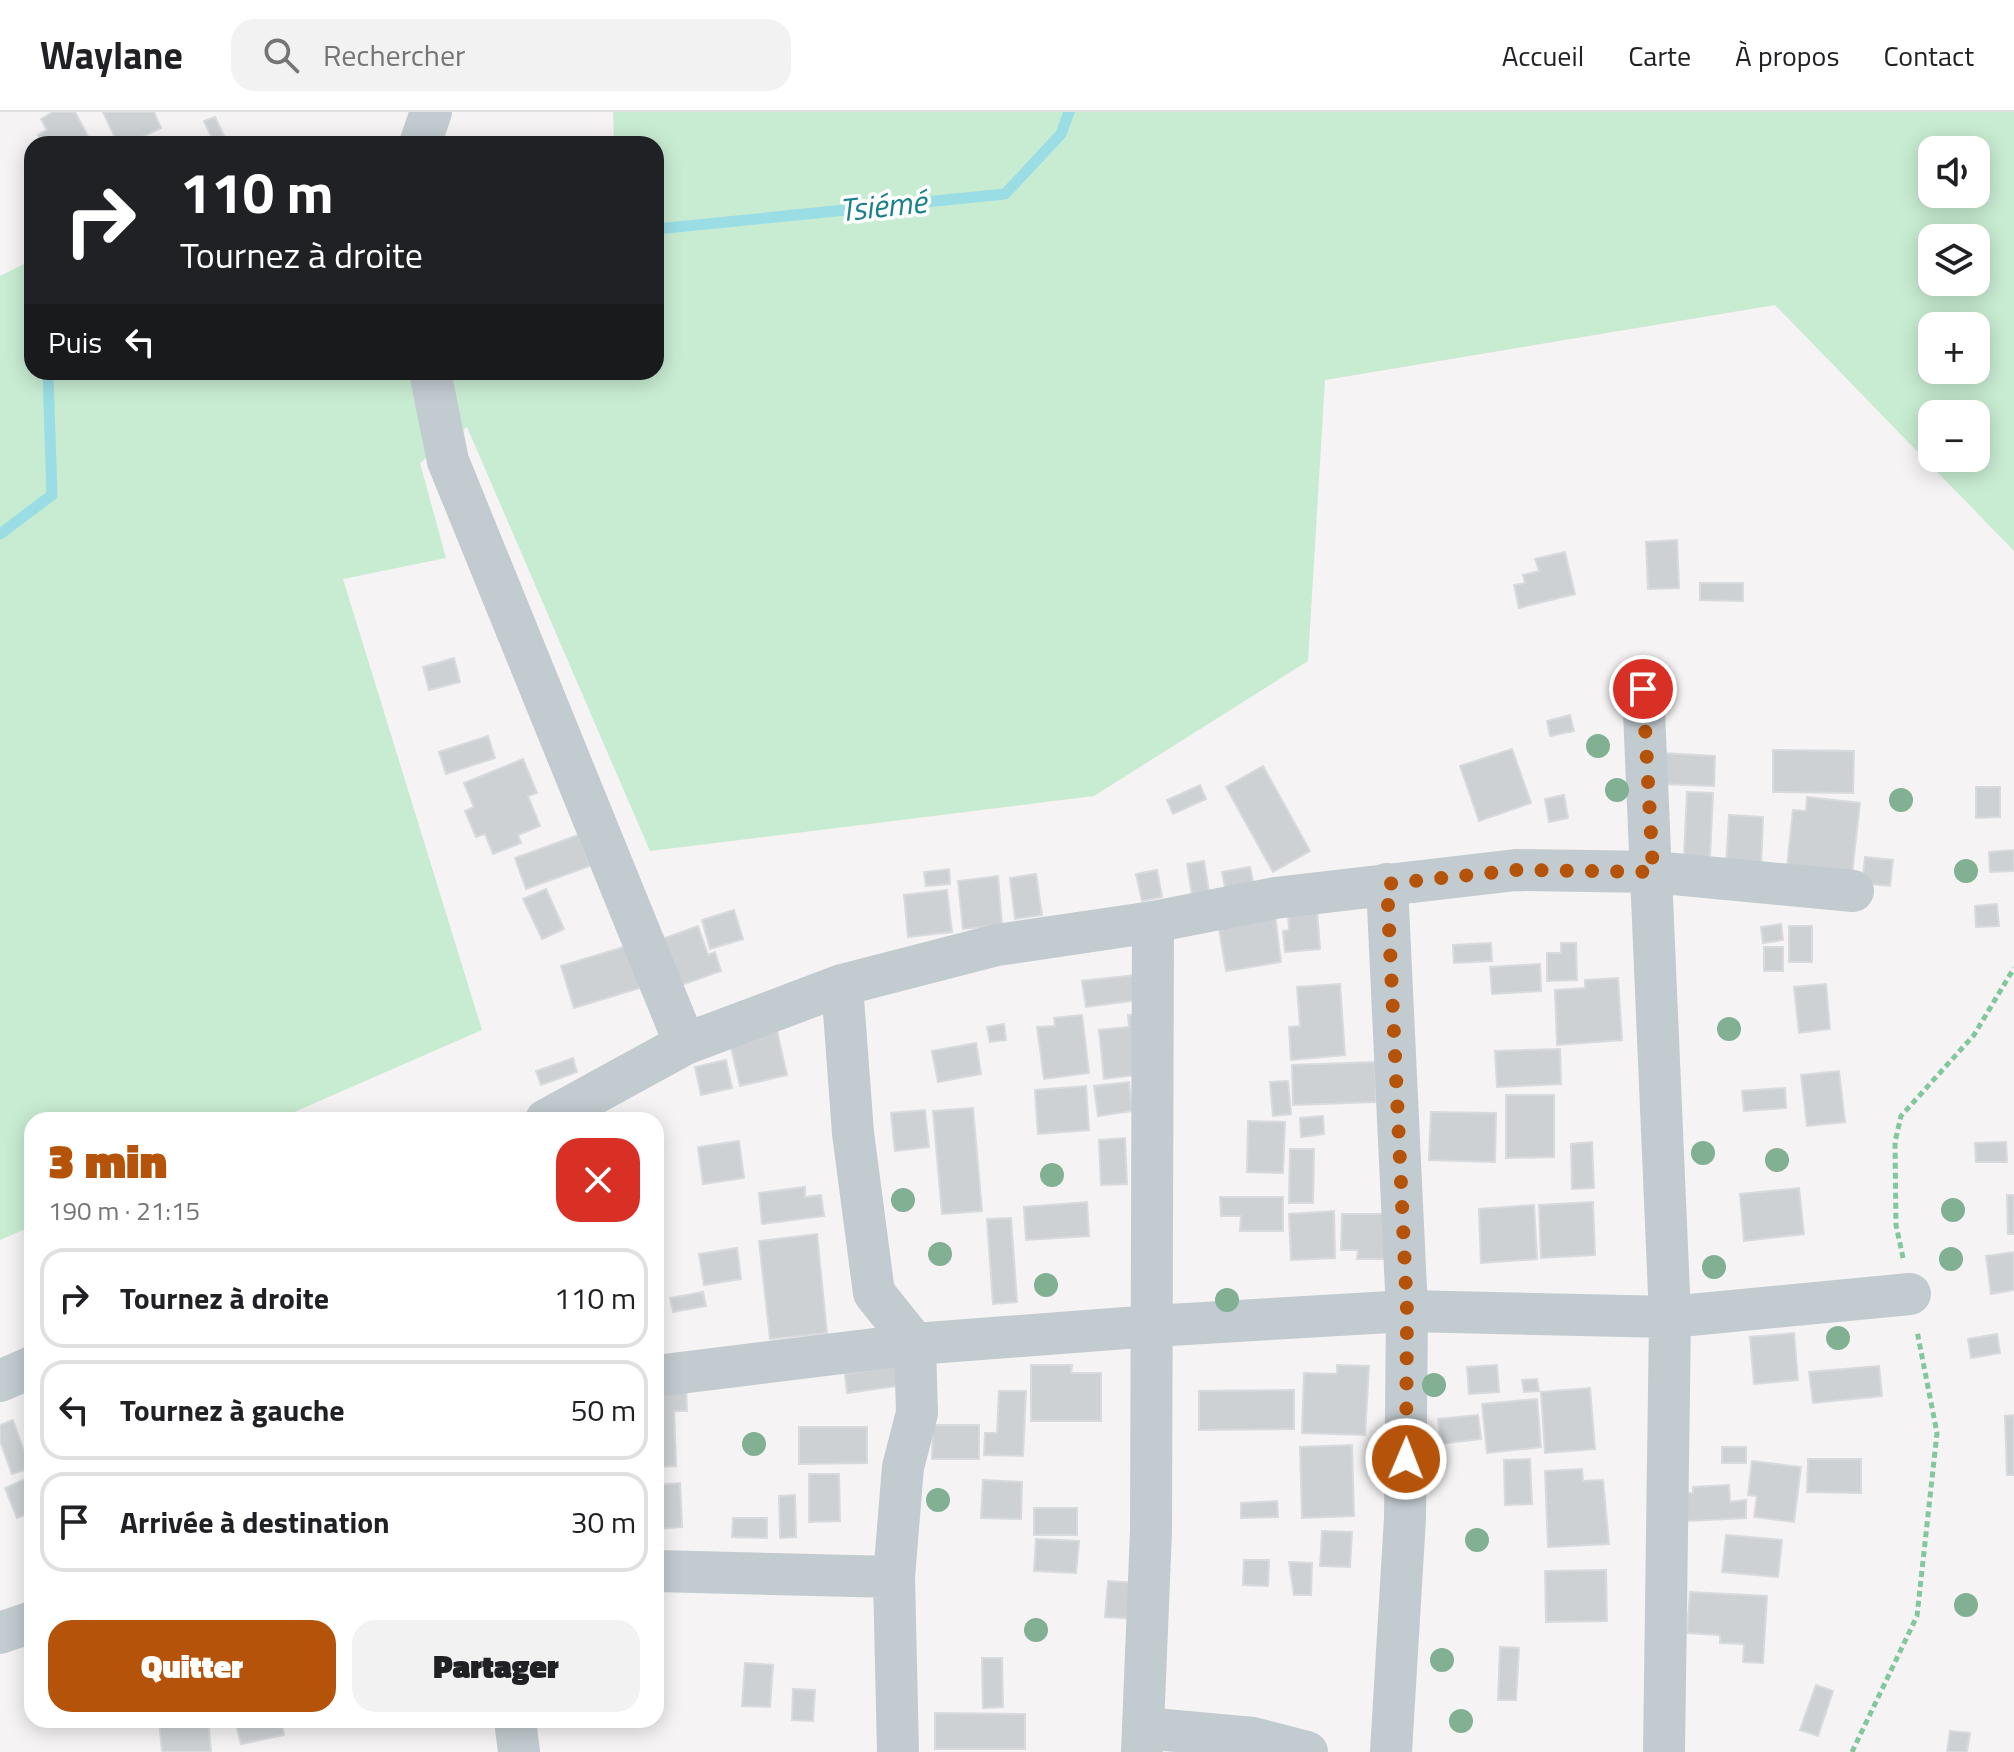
<!DOCTYPE html>
<html lang="fr">
<meta charset="utf-8">
<style>
:root{--surface:#fff;--page:#f2f2f2;--text:#202124;--muted:#757577;--line:#e0e0e0;--accent:#b45309}
body{margin:0;font-family:"Titillium Web",sans-serif;background:var(--page);color:var(--text);height:100vh;display:flex;flex-direction:column;font-size:30px;white-space:nowrap}
*{box-sizing:border-box;margin:0}
p{font-size:26px;color:var(--muted)}
.icon{flex:none;width:44px;height:44px;fill:none;stroke:currentColor;stroke-width:2;stroke-linecap:round;stroke-linejoin:round}
.map{position:relative;flex:1;overflow:hidden}
.side{position:absolute;left:24px;top:1000px;width:640px;height:616px;display:flex;flex-direction:column;background:var(--surface);border-radius:24px;box-shadow:0 4px 20px #0003}
.side>*{flex:none}
.banner{position:absolute;left:24px;top:24px;width:640px;height:244px;border-radius:24px;box-shadow:0 4px 20px #0003;background:#202124;color:#fff;overflow:hidden}
.controls{position:absolute;left:1918px;top:24px;display:grid;gap:16px}
.controls a{display:grid;place-items:center;width:72px;height:72px;border-radius:16px;background:var(--surface);box-shadow:0 4px 20px #0003;font-size:40px}
.pin{position:absolute;display:grid;place-items:center;width:68px;height:68px;color:#fff;margin:-34px;border:4px solid #fff;border-radius:50%;box-shadow:0 2px 8px #0007}
.me{position:absolute;width:88px;margin:-44px;rotate:1deg;stroke-linejoin:round;filter:drop-shadow(0 0 6px #0008)}
.turn{display:flex;align-items:center;gap:28px;height:168px;padding:0 24px;font-size:36px}
.turn .icon{width:104px;height:104px;stroke-width:2.5}
.turn b{display:block;font-size:56px;line-height:68px}
.then{display:flex;align-items:center;height:76px;padding:0 24px;background:#0003;gap:16px;font-size:30px}
.round{display:grid;place-items:center;flex:none;width:84px;height:84px;border-radius:24px;background:var(--page)}
.head{display:flex;align-items:center;justify-content:space-between;height:136px;padding:0 24px}
h1{font-size:48px;font-weight:800;line-height:60px;color:var(--accent)}
.action{display:flex;gap:16px;margin-top:auto;padding:16px 24px}
.action a{flex:1;height:92px;border-radius:24px;background:var(--accent);color:#fff;font-size:32px;font-weight:800;line-height:92px;text-align:center}
.action a+a{background:var(--page);color:var(--text)}
ul{padding:0;list-style:none}
li{display:flex;align-items:center;gap:24px;height:100px;margin:0 16px 12px;padding:0 8px;border:4px solid var(--line);border-radius:24px}
li div{flex:1}
li b{display:block;font-size:30px}
li em{font-style:normal}
header{display:flex;align-items:center;gap:48px;box-sizing:border-box;height:112px;padding:0 40px;background:var(--surface);border-bottom:2px solid var(--line)}
header strong{font-size:38px}
nav{display:flex;gap:44px;margin-inline-start:auto;font-size:28px}
.search{width:560px;height:72px;background:var(--page);display:flex;align-items:center;gap:20px;box-sizing:border-box;padding:0 28px;border-radius:24px;color:var(--muted);font-size:30px}
.map>svg:first-child{display:block}
.green{fill:#c8ecd2;fill-rule:evenodd}
.lines{fill:none;stroke-linecap:round;stroke-linejoin:round}
.stream{stroke:#9adde4;stroke-width:11}
.building{fill:#cdd1d4;stroke:#d8dadd;stroke-width:2}
.path{stroke:#83c79d;stroke-width:5;stroke-dasharray:6 4;stroke-linecap:butt}
.minor{stroke:#c2cbd0;stroke-width:42}
.tree{fill:#81b093}
.route{stroke:#b45309;stroke-width:14;stroke-dasharray:0 25.2}
.labels{text-anchor:middle;stroke-width:7;stroke-linejoin:round;paint-order:stroke}
.water-label{font-size:32px;font-style:italic;fill:#1a818c;stroke:#fff}
</style>
<header>
<strong>Waylane</strong>
<div class="search"><svg class="icon" aria-label="search" viewBox="0 0 24 24"><circle cx="10" cy="10" r="6"/><path d="M15 15l6 6"/></svg>Rechercher</div>
<nav><a>Accueil</a><a>Carte</a><a>À propos</a><a>Contact</a></nav>
</header>
<div class="map">
<svg width="2014" height="1640" viewBox="0 0 2014 1640">
<rect width="100%" height="100%" fill="#f5f3f3"/>
<!-- green -->
<path class="green" d="M613,0H2014V439L1775,193L1325,268L1308,549L1094,684L650,739L467,315L420,351L446,446L343,467L482,918L276,1008H32V1114L0,1128V164L32,148V260H656V32H614ZM1932,38H1976V82H1932ZM1932,126H1976V170H1932ZM1932,214H1976V258H1932ZM1932,302H1976V346H1932Z"/>
<g class="lines">
<!-- stream -->
<path class="stream" d="M656,117L1005,82L1061,22L1069,0
M0,422L52,383L48,263L56,260"/>
</g>
<!-- building -->
<path class="building" d="M53,0H75L92,32H42L38,23L47,18L41,7Z
M103,0H154L161,16L127,32H118Z
M215,5L224,24L213,29L204,9Z
M1677,428L1679,476L1648,477L1646,430Z
M1565,440L1575,482L1519,496L1514,473L1525,471L1523,463L1539,459L1535,447Z
M1700,471H1743V489L1700,488Z
M454,546L460,570L429,578L423,555Z
M1570,603L1574,619L1550,624L1547,609Z
M488,624L495,646L446,662L439,640Z
M1512,637L1531,691L1479,709L1460,654Z
M1773,638L1854,639L1853,681L1773,680Z
M1661,641L1715,644L1714,674L1659,672Z
M523,647L537,681L528,684L540,714L518,723L521,731L493,742L485,722L476,725L465,699L474,695L464,671Z
M1263,654L1310,739L1273,760L1226,675Z
M1200,673L1206,687L1173,702L1167,688Z
M1976,675H2000V705L1976,706Z
M1687,680L1713,681L1710,746L1684,744Z
M1564,683L1568,706L1549,710L1545,687Z
M1807,685L1860,691L1852,762L1787,755L1793,698L1806,699Z
M1729,703L1763,705L1761,756L1726,754Z
M578,723L590,754L526,777L515,746Z
M2014,738V759L1990,760L1989,740Z
M1865,745L1893,748L1890,774L1862,771Z
M1204,749L1210,786L1193,789L1187,752Z
M1250,755L1255,780L1227,786L1222,760Z
M949,757L950,772L926,774L924,760Z
M1157,758L1162,785L1142,789L1136,762Z
M1036,762L1042,803L1015,807L1010,766Z
M998,764L1002,813L963,817L958,769Z
M546,777L564,817L542,827L523,787Z
M947,778L952,820L908,825L904,783Z
M1997,792L1999,814L1976,815L1975,794Z
M734,798L743,827L710,837L702,808Z
M1317,798L1320,837L1285,840L1283,819L1289,818L1288,801Z
M1275,802L1281,850L1226,859L1218,811Z
M1781,812L1783,828L1763,831L1761,815Z
M698,814L708,843L715,840L721,859L676,875L659,828Z
M1789,814H1812V850H1789Z
M1491,831L1492,849L1454,851L1453,833Z
M1561,831H1576L1577,868L1547,869V841H1561Z
M634,832L646,874L574,896L561,854Z
M1764,835H1783V859H1764Z
M1540,852L1541,879L1492,882L1490,855Z
M1144,862L1147,887L1086,895L1082,869Z
M1618,866L1622,928L1557,933L1555,878L1585,876V868Z
M1340,872L1345,943L1291,948L1289,915L1300,914L1297,875Z
M1826,872L1830,917L1799,921L1794,875Z
M1149,902L1150,961L1104,967L1099,918L1129,915L1128,903Z
M1082,903L1089,961L1044,967L1037,915L1055,914L1054,906Z
M1004,912L1006,928L990,930L987,915Z
M777,919L787,963L740,974L730,931Z
M976,931L981,962L938,970L932,939Z
M1560,937L1561,972L1497,975L1495,939Z
M573,946L577,960L541,973L536,959Z
M726,948L732,976L701,983L695,955Z
M1375,950L1376,990L1293,993L1292,953Z
M1839,959L1845,1010L1807,1014L1801,963Z
M1288,969L1291,1002L1273,1004L1270,970Z
M1129,970L1132,999L1098,1004L1094,974Z
M1086,974L1089,1018L1038,1022L1035,978Z
M1785,976L1786,996L1744,999L1742,979Z
M1506,983H1554V1045L1506,1046Z
M973,996L982,1099L942,1102L933,999Z
M925,998L929,1035L895,1039L891,1001Z
M1431,1000L1496,1001L1495,1050L1429,1048Z
M1323,1004L1324,1022L1301,1025L1300,1006Z
M1248,1009L1285,1010L1283,1061L1247,1060Z
M1125,1026L1127,1072L1101,1073L1099,1028Z
M739,1029L744,1066L703,1072L698,1035Z
M1592,1030L1594,1076L1572,1077L1571,1032Z
M2006,1030L2007,1050H1976L1975,1031Z
M1290,1037H1314L1313,1091H1289Z
M805,1075V1085L821,1083L824,1104L762,1112L759,1081Z
M1799,1076L1804,1122L1744,1129L1740,1082Z
M2007,1083H2014V1122H2008Z
M1220,1085H1283V1119H1240L1241,1104H1221Z
M1087,1090L1089,1124L1026,1128L1024,1095Z
M1593,1090L1595,1143L1541,1146L1539,1093Z
M1534,1093L1537,1147L1481,1151L1479,1097Z
M1334,1099L1335,1146L1291,1148L1289,1102Z
M1342,1102H1388V1147H1357L1358,1138H1341Z
M1011,1106L1017,1190L993,1192L987,1107Z
M817,1122L827,1221L770,1227L759,1129Z
M737,1136L741,1167L704,1173L699,1142Z
M2014,1140V1178L1991,1182L1986,1144Z
M703,1180L706,1194L673,1200L670,1186Z
M1794,1221L1798,1268L1754,1272L1750,1225Z
M1997,1222L2000,1241L1971,1246L1968,1227Z
M902,1253L904,1273L847,1281L845,1262Z
M1031,1253H1072L1071,1261H1101V1309H1031Z
M1337,1253L1369,1254L1365,1323L1302,1321L1304,1261L1337,1262Z
M1497,1253L1499,1280L1469,1282L1467,1255Z
M1879,1254L1882,1284L1813,1291L1809,1260Z
M1537,1267L1539,1279L1524,1280L1522,1268Z
M686,1270L687,1299H674L676,1354L656,1355V1271Z
M1590,1276L1595,1337L1545,1341L1541,1280Z
M1294,1278V1317L1199,1318V1279Z
M999,1279H1026L1023,1344L984,1343L985,1321H997Z
M1537,1287L1541,1335L1487,1341L1482,1292Z
M1478,1303L1481,1327L1441,1332L1438,1307Z
M2014,1303V1363H2007L2005,1304Z
M13,1308L30,1356L12,1362L0,1329V1313Z
M933,1313H979V1347H932Z
M799,1315H867V1351L799,1352Z
M1352,1333L1354,1404L1302,1406L1300,1335Z
M1722,1335H1746V1351H1722Z
M1530,1347L1532,1392L1505,1393L1504,1348Z
M1808,1347H1861V1381L1807,1380Z
M1752,1349L1801,1355L1794,1410L1754,1405L1757,1384L1748,1383Z
M1582,1357L1583,1369L1603,1368L1609,1432L1548,1435L1545,1359Z
M809,1362H839L840,1409L809,1410Z
M25,1367L32,1385V1400L17,1406L5,1376Z
M983,1368L1022,1370L1021,1407L981,1406Z
M680,1371L682,1415L656,1417V1373Z
M1729,1373L1730,1390L1746,1388V1406L1687,1409L1686,1381H1693V1375Z
M795,1383L796,1425L780,1426L779,1384Z
M1277,1389L1278,1405L1241,1406V1391Z
M1034,1396H1077V1423H1034Z
M733,1406H767V1426L732,1425Z
M1322,1419L1352,1420L1350,1455L1320,1454Z
M1726,1423L1782,1428L1778,1465L1722,1460Z
M1036,1427L1079,1429L1076,1461L1034,1459Z
M1244,1448H1269L1268,1474L1243,1473Z
M1289,1450L1312,1451L1311,1483H1294Z
M1606,1458L1607,1509L1546,1510L1545,1459Z
M1108,1469L1138,1471L1136,1507L1105,1505Z
M1690,1480L1767,1484L1763,1551L1743,1550L1744,1532L1720,1531V1523L1687,1521Z
M1500,1535L1519,1536L1516,1588H1498Z
M982,1546H1002L1003,1595L983,1596Z
M745,1551L773,1553L770,1595L742,1594Z
M1816,1573L1833,1579L1818,1624L1800,1618Z
M793,1577L815,1578L813,1609L792,1608Z
M935,1601L1025,1602V1637H935Z
M159,1608H208L211,1640H162Z
M235,1608H281L284,1623L241,1632Z
M1950,1619L1970,1621L1967,1640H1947Z"/>
<g class="lines">
<!-- path -->
<path class="path" d="M1903,1146L1896,1113L1895,1030L1901,1004L1974,923L2014,856
M1852,1640L1917,1504L1937,1321L1917,1219"/>
<!-- minor -->
<path class="minor" d="M420,32L431,0
M430,260L448,349L685,932
M1643,577L1670,1205L1664,1640
M1387,772L1407,1199L1405,1406L1391,1640
M842,873L853,1021L874,1181L915,1232L917,1301L903,1355L894,1465L898,1640
M546,1008L685,932L842,873L997,833L1153,810L1275,786L1516,758L1653,760L1853,779
M656,1264L915,1232L1152,1214L1407,1199L1670,1205L1910,1182
M0,1269L32,1255
M656,1459L894,1465
M0,1521L32,1510
M515,1608L519,1640
M1143,1616L1253,1626L1307,1640
M1142,1640L1151,1419L1153,810"/>
</g>
<!-- trees -->
<g class="tree">
<circle cx="1598" cy="634" r="12"/>
<circle cx="1617" cy="678" r="12"/>
<circle cx="1901" cy="688" r="12"/>
<circle cx="1966" cy="759" r="12"/>
<circle cx="1729" cy="917" r="12"/>
<circle cx="1703" cy="1041" r="12"/>
<circle cx="1777" cy="1048" r="12"/>
<circle cx="1052" cy="1063" r="12"/>
<circle cx="903" cy="1088" r="12"/>
<circle cx="1953" cy="1098" r="12"/>
<circle cx="940" cy="1142" r="12"/>
<circle cx="1951" cy="1147" r="12"/>
<circle cx="1714" cy="1155" r="12"/>
<circle cx="1046" cy="1173" r="12"/>
<circle cx="1227" cy="1188" r="12"/>
<circle cx="1838" cy="1226" r="12"/>
<circle cx="1434" cy="1273" r="12"/>
<circle cx="754" cy="1332" r="12"/>
<circle cx="938" cy="1388" r="12"/>
<circle cx="1477" cy="1428" r="12"/>
<circle cx="1966" cy="1493" r="12"/>
<circle cx="1036" cy="1518" r="12"/>
<circle cx="1442" cy="1548" r="12"/>
<circle cx="1461" cy="1609" r="12"/>
</g>
<g class="lines">
<!-- route -->
<path class="route" d="M1406,1347L1407,1199L1387,772L1516,758L1653,760L1643,577"/>
</g>
<g class="labels">
<!-- water labels -->
<g class="water-label">
<text transform="translate(883 94) rotate(-6)" y="11">Tsiémé</text>
</g>
</g>
</svg>
<div class="controls">
<a><svg class="icon" aria-label="sound" viewBox="0 0 24 24"><path d="M4 9h4l5-4v14l-5-4H4zM17 9q2 3 0 6"/></svg></a>
<a><svg class="icon" aria-label="layers" viewBox="0 0 24 24"><path d="M12 4l9 5-9 5-9-5zM3 14l9 5 9-5"/></svg></a>
<a>+</a>
<a>−</a>
</div>
<div class="pin" style="left:1643px;top:577px;background:#d93025"><svg class="icon" aria-label="arrive" viewBox="0 0 24 24"><path d="M6 21V4h12l-3 4 3 4H6"/></svg></div>
<svg class="me" style="left:1406px;top:1347px" viewBox="-20 -20 40 40"><circle r="17" fill="#b45309" stroke="#fff" stroke-width="3"/><path d="M0-11L8 9 0 5-8 9z" fill="#fff"/></svg>
<div class="banner">
<div class="turn"><svg class="icon" aria-label="right" viewBox="0 0 24 24"><path d="M7 20v-9h11M14 6l5 5-5 5"/></svg><div><b>110 m</b>Tournez à droite</div></div>
<div class="then">Puis<svg class="icon" aria-label="left" viewBox="0 0 24 24"><path d="M17 20v-9H6M10 6l-5 5 5 5"/></svg></div>
</div>
<section class="side">
<div class="head"><div><h1>3 min</h1><p>190 m · 21:15</p></div><a class="round" style="background:#d93025;color:#fff"><svg class="icon" aria-label="close" viewBox="0 0 24 24"><path d="M6 6l12 12M18 6L6 18"/></svg></a></div>
<ul>
<li><svg class="icon" aria-label="right" viewBox="0 0 24 24"><path d="M7 20v-9h11M14 6l5 5-5 5"/></svg><div><b>Tournez à droite</b></div><em>110 m</em></li>
<li><svg class="icon" aria-label="left" viewBox="0 0 24 24"><path d="M17 20v-9H6M10 6l-5 5 5 5"/></svg><div><b>Tournez à gauche</b></div><em>50 m</em></li>
<li><svg class="icon" aria-label="arrive" viewBox="0 0 24 24"><path d="M6 21V4h12l-3 4 3 4H6"/></svg><div><b>Arrivée à destination</b></div><em>30 m</em></li>
</ul>
<div class="action"><a>Quitter</a><a>Partager</a></div>
</section>
</div>
